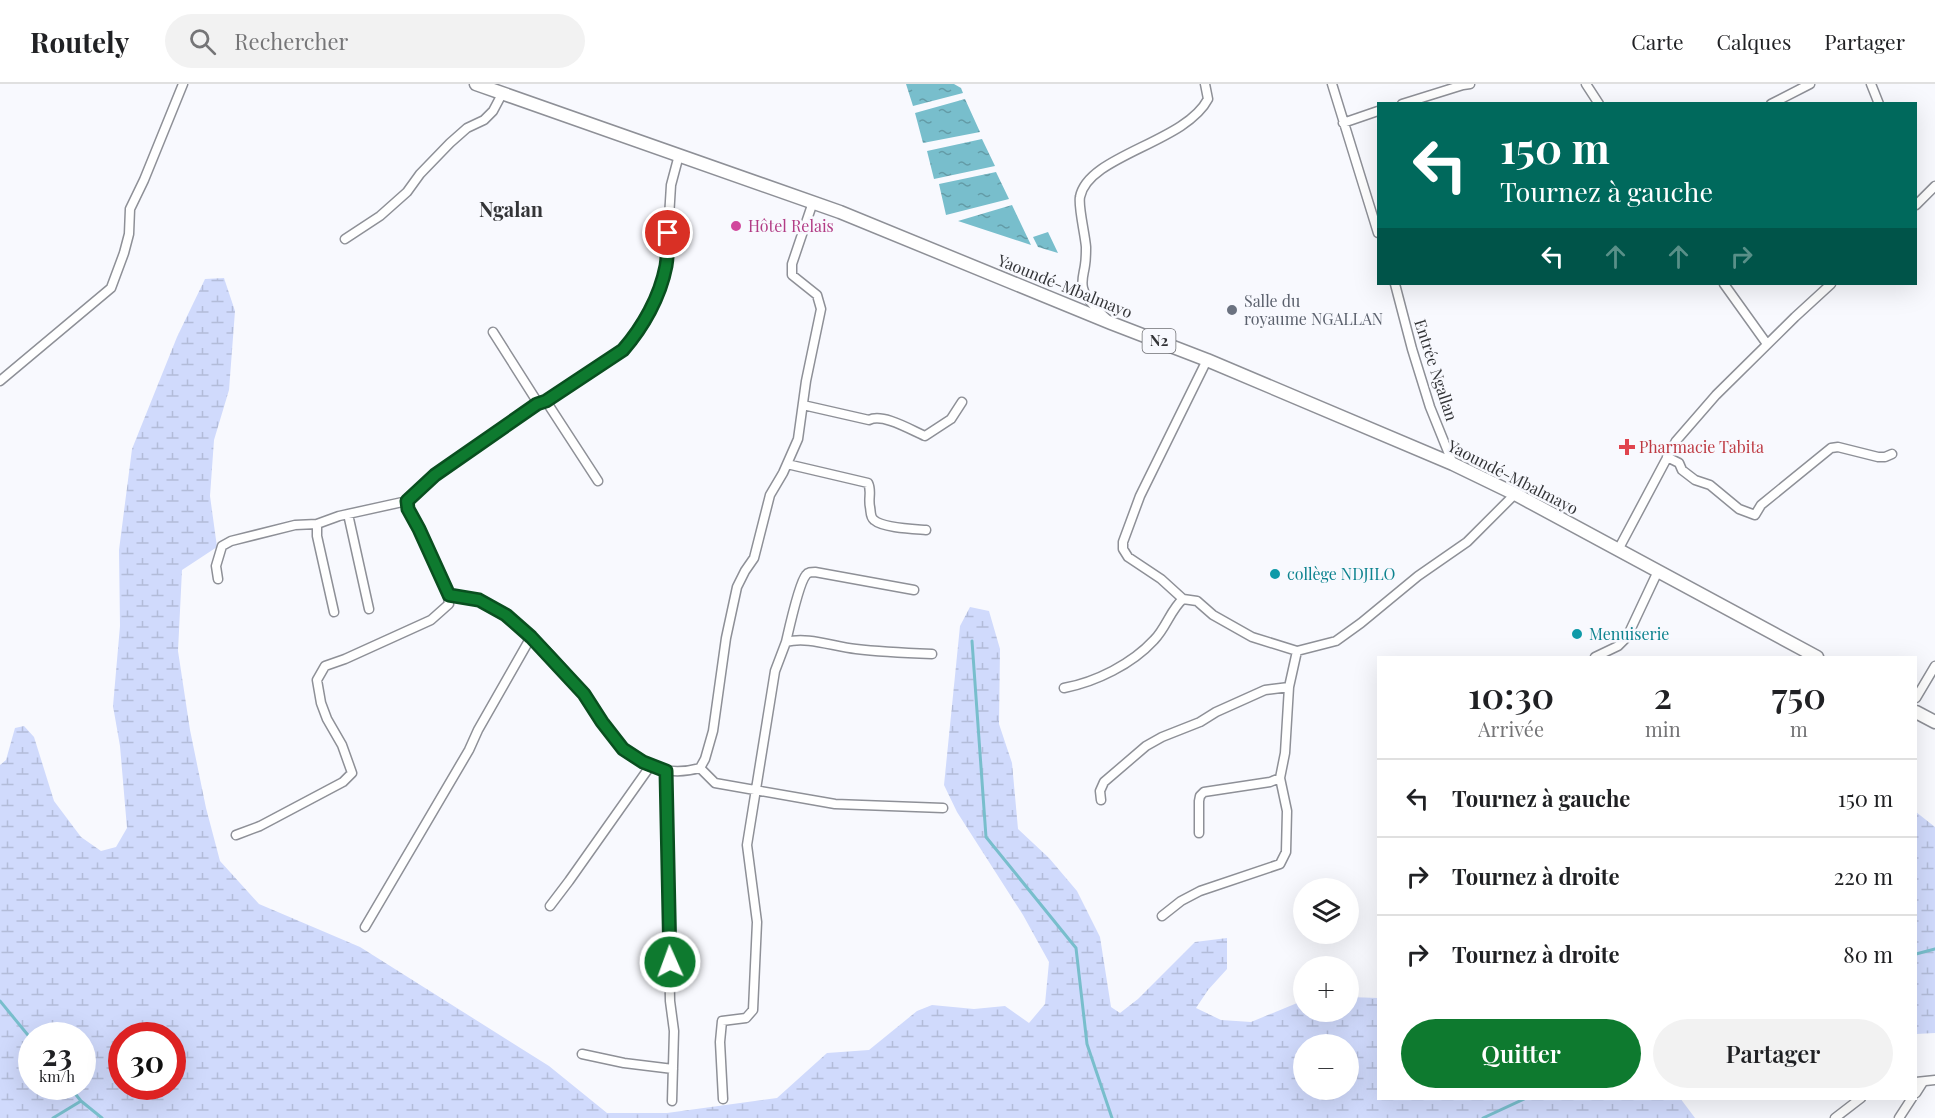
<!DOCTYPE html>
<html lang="fr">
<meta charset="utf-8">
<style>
:root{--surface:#fff;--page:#f2f2f2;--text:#202124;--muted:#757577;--line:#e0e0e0;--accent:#0e7a2f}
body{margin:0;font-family:"Playfair Display",serif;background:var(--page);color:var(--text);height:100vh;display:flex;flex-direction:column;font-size:22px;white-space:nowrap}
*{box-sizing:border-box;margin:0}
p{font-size:20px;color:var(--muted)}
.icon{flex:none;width:33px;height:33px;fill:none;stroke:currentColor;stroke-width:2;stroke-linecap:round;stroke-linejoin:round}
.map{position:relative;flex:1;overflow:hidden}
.side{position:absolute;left:1377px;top:572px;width:540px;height:444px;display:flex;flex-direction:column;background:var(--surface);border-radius:0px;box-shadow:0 6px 24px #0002}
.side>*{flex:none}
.guide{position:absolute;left:1377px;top:18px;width:540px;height:183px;border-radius:0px;box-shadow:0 6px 24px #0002;background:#00695c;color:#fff;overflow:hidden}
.controls{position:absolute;left:1293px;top:794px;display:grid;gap:12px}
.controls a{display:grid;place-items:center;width:66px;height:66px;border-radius:50%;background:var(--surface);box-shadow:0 6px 24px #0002;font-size:30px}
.speed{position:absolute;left:18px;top:938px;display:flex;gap:12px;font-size:30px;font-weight:700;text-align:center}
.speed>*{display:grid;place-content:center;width:78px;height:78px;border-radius:50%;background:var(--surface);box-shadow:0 6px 24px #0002;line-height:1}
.speed small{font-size:15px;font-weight:400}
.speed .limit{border:9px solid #d22;background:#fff;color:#111}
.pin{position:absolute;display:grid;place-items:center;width:51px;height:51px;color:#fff;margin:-26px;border:3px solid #fff;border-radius:50%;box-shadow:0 2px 6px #0007}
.me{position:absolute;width:66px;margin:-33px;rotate:358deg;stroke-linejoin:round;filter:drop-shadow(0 0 4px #0008)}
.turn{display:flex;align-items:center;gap:21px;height:126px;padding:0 24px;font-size:27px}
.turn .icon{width:78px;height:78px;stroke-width:2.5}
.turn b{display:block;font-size:42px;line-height:51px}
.lanes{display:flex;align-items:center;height:57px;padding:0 24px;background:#0003;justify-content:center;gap:30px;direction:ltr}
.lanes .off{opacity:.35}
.eta{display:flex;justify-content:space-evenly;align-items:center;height:102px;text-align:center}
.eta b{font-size:36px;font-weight:600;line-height:42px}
.cta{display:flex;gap:12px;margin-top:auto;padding:12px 24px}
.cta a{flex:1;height:69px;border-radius:36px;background:var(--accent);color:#fff;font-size:24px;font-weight:600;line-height:69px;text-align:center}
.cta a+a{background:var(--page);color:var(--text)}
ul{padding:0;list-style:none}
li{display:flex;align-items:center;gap:18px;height:78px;padding:0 24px;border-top:2px solid var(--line)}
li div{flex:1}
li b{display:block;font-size:22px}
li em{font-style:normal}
header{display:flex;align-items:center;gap:36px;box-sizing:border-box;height:84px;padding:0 30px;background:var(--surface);border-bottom:2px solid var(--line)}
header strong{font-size:28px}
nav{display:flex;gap:33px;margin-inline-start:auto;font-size:21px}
.search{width:420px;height:54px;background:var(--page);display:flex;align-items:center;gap:15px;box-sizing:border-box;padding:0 21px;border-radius:33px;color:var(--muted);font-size:22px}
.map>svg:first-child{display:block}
.wetland{fill:url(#wetland-marsh);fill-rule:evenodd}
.water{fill:url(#water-ripples)}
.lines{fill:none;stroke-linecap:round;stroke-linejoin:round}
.stream{stroke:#78becc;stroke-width:3}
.minor-casing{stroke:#8e9097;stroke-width:11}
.highway-casing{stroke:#8e9097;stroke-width:15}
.minor{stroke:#fff;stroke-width:8}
.highway{stroke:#fff;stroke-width:12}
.route-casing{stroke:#094f1f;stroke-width:15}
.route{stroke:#0e7a2f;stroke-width:10}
.hotel-dot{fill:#d1479c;stroke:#f8f9fe;stroke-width:2}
.worship-dot{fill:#6b7280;stroke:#f8f9fe;stroke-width:2}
.health-dot{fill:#e0444e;stroke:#f8f9fe;stroke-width:2}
.culture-dot{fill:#0f9aa8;stroke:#f8f9fe;stroke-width:2}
.labels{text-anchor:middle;stroke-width:5;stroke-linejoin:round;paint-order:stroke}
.shield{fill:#f8f9fe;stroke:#6e6f73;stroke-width:1.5}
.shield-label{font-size:15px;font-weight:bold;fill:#333437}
.hotel-label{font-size:16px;fill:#b23c85;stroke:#f8f9fe;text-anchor:start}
.street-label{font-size:16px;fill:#333437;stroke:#f8f9fe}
.worship-label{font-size:16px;fill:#5b616d;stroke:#f8f9fe;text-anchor:start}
.health-label{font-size:16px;fill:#be3a42;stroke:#f8f9fe;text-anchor:start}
.culture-label{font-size:16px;fill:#0d838f;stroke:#f8f9fe;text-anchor:start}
.quarter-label{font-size:20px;font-weight:bold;fill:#333437;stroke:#f8f9fe}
</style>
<header>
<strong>Routely</strong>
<div class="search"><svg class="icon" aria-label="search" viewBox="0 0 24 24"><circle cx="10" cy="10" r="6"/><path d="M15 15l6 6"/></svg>Rechercher</div>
<nav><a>Carte</a><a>Calques</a><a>Partager</a></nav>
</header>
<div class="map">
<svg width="1935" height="1034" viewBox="0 0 1935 1034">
<defs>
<pattern id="wetland-marsh" width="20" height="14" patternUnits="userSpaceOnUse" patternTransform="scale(1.5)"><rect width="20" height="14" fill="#d0dafc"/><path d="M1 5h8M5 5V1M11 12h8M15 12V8" fill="none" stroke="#b3bcd9"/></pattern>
<pattern id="water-ripples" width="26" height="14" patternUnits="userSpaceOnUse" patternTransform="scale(1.5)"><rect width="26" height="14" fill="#78becc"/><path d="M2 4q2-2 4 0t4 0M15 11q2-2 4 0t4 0" fill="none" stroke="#639ba6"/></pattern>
</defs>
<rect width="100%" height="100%" fill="#f8f9fe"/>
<!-- wetland -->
<path class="wetland" d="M224,194L235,227L229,306L214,356L210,412L217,463L182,486L178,567L190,646L206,724L220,777L259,820L360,863L549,982L607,1029H667L777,1014L827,969L869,966L917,927L932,921L974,925L1005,922L1029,939L1045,920L1049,878L1023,831L957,728L944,701L960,542L970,523L989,527L1000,565L999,640L1012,679L1018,745L1049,774L1077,807L1100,853L1111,923L1120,929L1138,915L1195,858L1227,854V885L1208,906L1196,924L1221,936L1251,938L1302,917H1303L1304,927H1348L1349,913L1378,914V1014H1680L1695,1034H0V681L6,676L15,644L24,642L34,653L54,717L81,753L101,767L116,763L127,744L120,662L113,622L120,542L119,466L132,365L177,253L205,195ZM32,951H82V1002H32ZM122,951H172V1002H122ZM1304,960H1348V1005H1304Z
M1916,728L1935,743V949L1916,950Z"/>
<!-- water -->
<path class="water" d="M906,0H954L961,4L963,9L913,22Z
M965,15L980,48L923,59L915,29Z
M982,55L995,82L934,95L927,67Z
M996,88L1009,115L946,131L939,100Z
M1012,121L1031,161L958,137Z
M1048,148L1058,169L1038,163L1033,153Z"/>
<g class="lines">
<!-- stream -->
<path class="stream" d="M972,557L986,753L1076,864L1087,960L1112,1034
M1916,870L1935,865
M0,917L32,956
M69,1002L81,1017L102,1034
M53,1034L81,1017
M1483,1034L1526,1014"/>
<!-- minor casing -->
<g class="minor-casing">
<path id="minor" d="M1332,0L1378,149
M1586,0L1599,20
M1871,0L1879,20
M1402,20L1463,1L1470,0
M1771,20L1810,0
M1343,39L1378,27
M1916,121L1935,102
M345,155L380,132L407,108L420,90L450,59L467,44L484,36L493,27L502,10
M1395,200L1412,265L1430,323L1453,380
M1724,200L1767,260
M1108,236C1099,228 1086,216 1083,204C1081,196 1084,189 1085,181C1086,175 1086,169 1086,163C1085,150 1078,122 1080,113C1088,71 1185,59 1208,15L1205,0
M493,248L538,319
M1207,276L1140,412L1123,458V465L1128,473L1161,495L1183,515L1197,517L1213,531L1252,553L1297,567L1336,557L1361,539L1418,492L1467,458L1515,410
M0,297L111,204L124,169L129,150L130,125L144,96L183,0
M546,317L598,397
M803,321L869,336C883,329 911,346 925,352L951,335L962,318
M1667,373L1679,379L1682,386L1695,396L1710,401L1739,425L1755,431L1761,421L1831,364L1838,363L1878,373H1885L1892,370
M787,380L868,399C872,407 868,414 870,423C871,428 870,433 874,436C883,444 913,445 926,446
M348,430L369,525
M1618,466L1676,357L1716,311L1795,233L1831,200
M218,495L216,482L222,462L231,457L295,441L317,440
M449,511C459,513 471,513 481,517C519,534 557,576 583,609C591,618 595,630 603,640C628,673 656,696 700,684L705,675L713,647L726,554L737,503L745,487L754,474L770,411L783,389L798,355L806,297L821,225L817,211L792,191V180L813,118
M334,528L317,452V440L339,432L407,417
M786,558C789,545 799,499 806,491C808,488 811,488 815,488L914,506
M1595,573L1618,562L1627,553L1658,487
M1064,604C1096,598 1132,580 1154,556C1166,544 1171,525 1183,515
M1916,614L1935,582
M700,684L715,699L835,720L943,724
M666,687L670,917L674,947L672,1017
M1101,716L1100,707L1104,698L1146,662L1162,653L1200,638L1216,628L1265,606L1289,603
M1199,749V717L1200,712L1204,708L1270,698L1280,694
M236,751L260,742L343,698L352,689L342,661L327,635L321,619L317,596L325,582L345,575L431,536L449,520L447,506L408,425L407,417L435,391L538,319L546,317L623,266L645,236L655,216L666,182L671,101L679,71
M550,822L569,797L651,681
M1162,832L1181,817L1200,807L1280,780L1286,768L1287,727L1280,694L1285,669L1289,603L1297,567
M365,843L469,666L478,646L531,553
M582,970L624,979L673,985
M1916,998L1935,996
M1916,1009L1923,998
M723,1015L720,958L722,937L746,934L753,926L757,838L747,761L775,587L786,558C808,552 834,563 856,565C881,568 906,569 932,570
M1835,1034L1861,1014
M1899,1034L1912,1014"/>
</g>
<!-- highway casing -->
<g class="highway-casing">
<path id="highway" d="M476,0L840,128L1111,239L1207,276L1453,380L1515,410L1817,573
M1916,628L1935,638"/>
</g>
<!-- minor -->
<use href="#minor" class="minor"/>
<!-- highway -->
<use href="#highway" class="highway"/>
</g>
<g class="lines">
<!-- route casing -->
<g class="route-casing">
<path id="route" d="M668,149C667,160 668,171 666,182C660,213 643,243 623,266L546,317L537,320L435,391L407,417L408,425L419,445L449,511L479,516L506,531L531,553L584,610L602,638L623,665L643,678L666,687L670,878"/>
</g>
<!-- route -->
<use href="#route" class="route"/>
</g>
<!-- markers -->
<circle class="hotel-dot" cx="736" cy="142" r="6"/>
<circle class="worship-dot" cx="1232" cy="226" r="6"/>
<path class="health-dot" d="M1624 354h6v6h6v6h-6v6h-6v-6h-6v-6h6z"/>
<g class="culture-dot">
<circle cx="1275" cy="490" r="6"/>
<circle cx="1577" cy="550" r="6"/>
</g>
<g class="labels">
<!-- shield labels -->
<rect class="shield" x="1142.5" y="245" width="33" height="24" rx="4.5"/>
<g class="shield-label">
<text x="1159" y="262">N2</text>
</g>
<!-- hotel labels -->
<g class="hotel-label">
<text x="748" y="148">Hôtel Relais</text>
</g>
<!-- street labels -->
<g class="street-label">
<text transform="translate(1065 202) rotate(22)" y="6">Yaoundé-Mbalmayo</text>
<text transform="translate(1436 286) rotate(72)" y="6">Entrée Ngallan</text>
<text transform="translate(1513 393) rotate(27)" y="6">Yaoundé-Mbalmayo</text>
</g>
<!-- worship labels -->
<g class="worship-label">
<text x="1244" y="223">Salle du<tspan x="1244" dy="18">royaume NGALLAN</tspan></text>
</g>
<!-- health labels -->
<g class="health-label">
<text x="1639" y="369">Pharmacie Tabita</text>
</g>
<!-- culture labels -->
<g class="culture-label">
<text x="1287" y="496">collège NDJILO</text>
<text x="1589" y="556">Menuiserie</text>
</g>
<!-- quarter labels -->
<g class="quarter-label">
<text x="511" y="133">Ngalan</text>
</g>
</g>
</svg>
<div class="controls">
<a><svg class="icon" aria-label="layers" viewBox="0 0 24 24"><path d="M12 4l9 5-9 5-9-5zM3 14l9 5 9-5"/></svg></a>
<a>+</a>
<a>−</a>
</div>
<div class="speed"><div>23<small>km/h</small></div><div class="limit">30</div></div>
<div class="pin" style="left:668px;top:149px;background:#d93025"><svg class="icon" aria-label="arrive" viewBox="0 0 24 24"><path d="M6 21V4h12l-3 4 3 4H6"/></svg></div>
<svg class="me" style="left:670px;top:878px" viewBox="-20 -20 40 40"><circle r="17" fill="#0e7a2f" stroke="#fff" stroke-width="3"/><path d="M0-11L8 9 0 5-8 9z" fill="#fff"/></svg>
<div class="guide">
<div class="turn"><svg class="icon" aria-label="left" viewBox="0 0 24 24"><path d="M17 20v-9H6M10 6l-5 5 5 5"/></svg><div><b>150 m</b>Tournez à gauche</div></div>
<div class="lanes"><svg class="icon" aria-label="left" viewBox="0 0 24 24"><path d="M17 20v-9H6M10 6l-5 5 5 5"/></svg><svg class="icon off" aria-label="ahead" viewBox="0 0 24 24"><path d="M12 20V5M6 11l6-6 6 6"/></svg><svg class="icon off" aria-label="ahead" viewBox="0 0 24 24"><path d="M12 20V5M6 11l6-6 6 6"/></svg><svg class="icon off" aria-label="right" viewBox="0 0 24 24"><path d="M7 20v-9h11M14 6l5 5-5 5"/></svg></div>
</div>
<section class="side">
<div class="eta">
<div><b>10:30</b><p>Arrivée</p></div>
<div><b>2</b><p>min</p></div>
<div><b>750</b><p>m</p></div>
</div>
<ul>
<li><svg class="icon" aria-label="left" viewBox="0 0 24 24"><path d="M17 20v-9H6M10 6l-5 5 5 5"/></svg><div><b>Tournez à gauche</b></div><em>150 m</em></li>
<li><svg class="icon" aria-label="right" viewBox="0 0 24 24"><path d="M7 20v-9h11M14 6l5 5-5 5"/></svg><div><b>Tournez à droite</b></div><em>220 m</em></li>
<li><svg class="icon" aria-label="right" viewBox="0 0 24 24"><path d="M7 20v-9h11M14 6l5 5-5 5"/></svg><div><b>Tournez à droite</b></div><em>80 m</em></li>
</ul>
<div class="cta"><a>Quitter</a><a>Partager</a></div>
</section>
</div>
